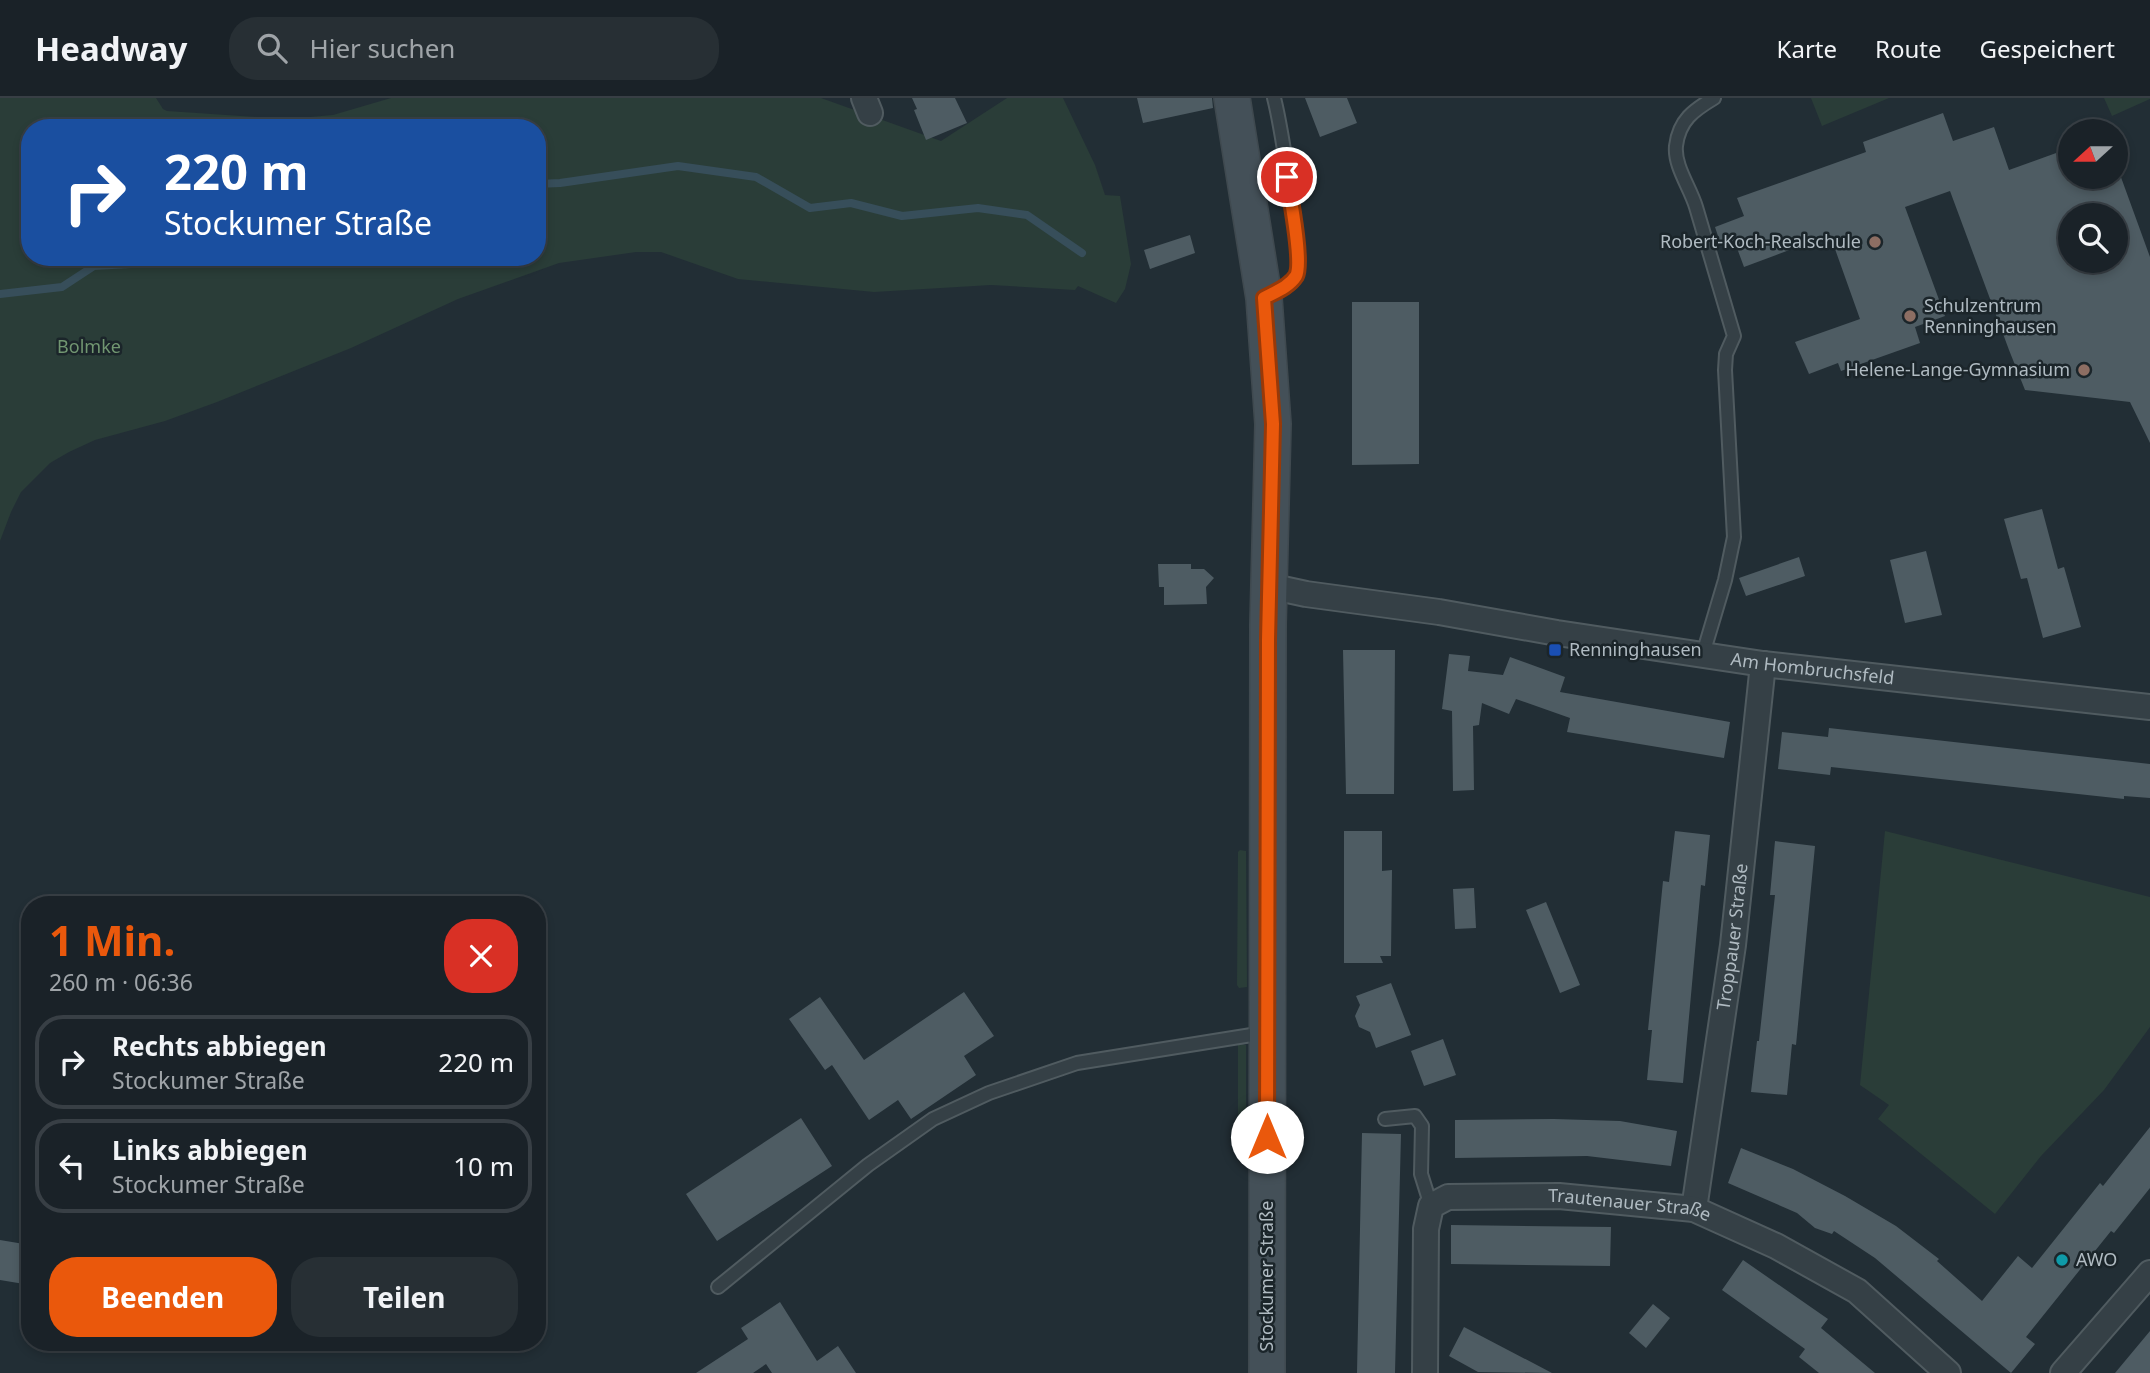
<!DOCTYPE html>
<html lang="de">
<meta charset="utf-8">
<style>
:root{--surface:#1a2228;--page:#272f34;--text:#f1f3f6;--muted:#9fa4a8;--line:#383f45;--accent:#ea580c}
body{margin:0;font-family:"Noto Sans",sans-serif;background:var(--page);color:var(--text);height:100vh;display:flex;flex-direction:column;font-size:26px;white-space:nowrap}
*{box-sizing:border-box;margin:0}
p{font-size:23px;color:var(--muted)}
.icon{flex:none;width:38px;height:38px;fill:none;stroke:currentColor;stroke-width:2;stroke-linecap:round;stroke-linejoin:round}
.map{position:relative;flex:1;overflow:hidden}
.sheet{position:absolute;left:21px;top:798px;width:525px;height:455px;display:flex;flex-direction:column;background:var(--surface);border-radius:28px;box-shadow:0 4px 10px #0003,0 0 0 2px var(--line)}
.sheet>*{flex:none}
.guide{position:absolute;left:21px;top:21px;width:525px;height:147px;border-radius:28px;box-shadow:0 4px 10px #0003,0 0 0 2px var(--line);background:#1a4fa0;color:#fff;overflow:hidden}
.needle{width:46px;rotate:249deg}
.fabs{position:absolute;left:2058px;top:21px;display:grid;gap:14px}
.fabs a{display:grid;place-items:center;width:70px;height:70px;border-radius:50%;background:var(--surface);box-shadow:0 4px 10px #0003,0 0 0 2px var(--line);font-size:35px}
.pin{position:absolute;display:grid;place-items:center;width:60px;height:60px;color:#fff;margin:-30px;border:4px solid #fff;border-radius:50%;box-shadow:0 2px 7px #0007}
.me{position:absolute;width:77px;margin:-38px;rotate:0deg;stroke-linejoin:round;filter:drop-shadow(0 0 5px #0008)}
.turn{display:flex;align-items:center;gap:24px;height:147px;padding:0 28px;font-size:32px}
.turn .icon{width:91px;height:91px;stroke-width:2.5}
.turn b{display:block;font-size:49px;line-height:60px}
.round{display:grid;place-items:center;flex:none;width:74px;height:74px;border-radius:28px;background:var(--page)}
.head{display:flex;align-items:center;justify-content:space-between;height:119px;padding:0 28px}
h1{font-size:42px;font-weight:700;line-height:52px;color:var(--accent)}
.primary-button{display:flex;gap:14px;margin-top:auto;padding:14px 28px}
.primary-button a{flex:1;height:80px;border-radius:28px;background:var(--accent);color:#fff;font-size:28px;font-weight:700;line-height:80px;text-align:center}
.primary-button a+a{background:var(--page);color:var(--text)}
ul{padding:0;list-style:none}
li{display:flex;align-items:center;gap:21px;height:94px;margin:0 14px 10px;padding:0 14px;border:4px solid var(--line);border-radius:28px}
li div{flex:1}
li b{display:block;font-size:26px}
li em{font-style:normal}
header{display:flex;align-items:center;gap:42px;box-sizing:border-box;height:98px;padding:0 35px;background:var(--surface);border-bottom:2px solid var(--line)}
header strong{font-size:33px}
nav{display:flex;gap:38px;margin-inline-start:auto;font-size:24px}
.search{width:490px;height:63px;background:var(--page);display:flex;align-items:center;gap:18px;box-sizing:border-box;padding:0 24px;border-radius:28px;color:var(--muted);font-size:26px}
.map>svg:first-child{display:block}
.green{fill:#2a3d38;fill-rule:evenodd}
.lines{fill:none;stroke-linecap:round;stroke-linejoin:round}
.stream{stroke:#374e5a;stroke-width:8}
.building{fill:#4e5c63;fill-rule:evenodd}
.service-casing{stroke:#505b60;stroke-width:16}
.minor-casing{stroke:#505b60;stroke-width:28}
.secondary-casing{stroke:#3f494f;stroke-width:38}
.service{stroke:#354046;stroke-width:12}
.minor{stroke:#354046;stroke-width:24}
.secondary{stroke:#445058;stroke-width:35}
.route-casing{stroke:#983908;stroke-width:18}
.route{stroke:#ea580c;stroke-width:12}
.education-dot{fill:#8d6e63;stroke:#1b252a;stroke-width:2.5}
.transit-dot{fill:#1a4fb4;stroke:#1b252a;stroke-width:2.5}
.culture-dot{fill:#0f9aa8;stroke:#1b252a;stroke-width:2.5}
.labels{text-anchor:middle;stroke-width:5;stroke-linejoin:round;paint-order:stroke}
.poi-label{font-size:18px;fill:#b0bbc2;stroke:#1b252a;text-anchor:start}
.park-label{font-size:18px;fill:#719671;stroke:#1b252a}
.street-label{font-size:18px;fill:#b0bbc2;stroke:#1b252a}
</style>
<header>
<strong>Headway</strong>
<div class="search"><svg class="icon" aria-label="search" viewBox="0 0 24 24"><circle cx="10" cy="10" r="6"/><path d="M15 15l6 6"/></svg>Hier suchen</div>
<nav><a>Karte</a><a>Route</a><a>Gespeichert</a></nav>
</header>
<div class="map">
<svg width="2150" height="1275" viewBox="0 0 2150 1275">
<rect width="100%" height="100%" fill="#222e35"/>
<!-- green -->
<path class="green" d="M0,0H156L163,11L167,13L287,21L333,17L391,0H821L941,43L1007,0H1063L1095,67L1105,97L1120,98L1131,166L1125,191L1116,205L1078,188L1075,192L991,187L874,194L738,181L661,154H636L559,165L458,201L351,250L217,304L165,323L95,342L69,354L50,365L21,394L11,414L0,443ZM30,30H537V159H30Z
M1811,0H1889L1822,28Z
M2104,0H2150V1L2112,18Z
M1885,733L2150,799V929L2104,992L2041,1058L1995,1116L1878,1021L1889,1007L1860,987Z
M1240,752L1246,753L1247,889L1239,890L1237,887L1238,754Z
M1238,945L1246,947V1019L1242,1022L1238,1020Z"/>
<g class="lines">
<!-- stream -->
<path class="stream" d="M537,86L560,85L678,68L756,79L810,110L851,105L902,118L978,110L1027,117L1082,155
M0,196L62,189L94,168L131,166L138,159"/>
</g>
<!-- building -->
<path class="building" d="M912,0H955L967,25L926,42L914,12L917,11Z
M1137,0H1212L1213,10L1143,25Z
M1305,0H1347L1357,25L1320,39Z
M1943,15L1953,43L1994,29L2009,72L2070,50V79H2116V72L2118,71L2150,159V345L2130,304L2025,292L2009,252L1950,93L1905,109L1945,218L1915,229L1920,245L1841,273L1838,265L1809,276L1795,244L1860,221L1830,137L1744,169L1734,142L1721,147L1715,129L1744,118L1737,100L1866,54L1863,44ZM2070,117H2116V163H2070Z
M1190,137L1195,155L1150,171L1144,152Z
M1352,204H1419V366L1352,367Z
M2042,411L2058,471L2064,469L2081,529L2043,540L2027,480L2021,481L2004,421Z
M1926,453L1942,517L1905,525L1890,462Z
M1799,459L1805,478L1746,498L1739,480Z
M1158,466H1191V471H1204L1214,480L1206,489L1207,506L1164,507V489H1159Z
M1343,552H1395L1394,696H1346Z
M1449,556L1470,558L1468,573L1503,577L1510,559L1565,579L1560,594L1730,624L1724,660L1567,634L1570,620L1516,601L1509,616L1482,605L1479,627L1473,628L1474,692L1453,693L1452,613L1442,611Z
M1829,630L2150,666V700L2124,698V701L1831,669L1830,677L1778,671L1782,634L1828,639Z
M1344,733H1382V773L1392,772L1391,858H1380L1383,865H1344Z
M1675,733L1710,737L1705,788L1701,787L1683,985L1647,982L1652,932H1648L1663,783L1669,784Z
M1775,743L1815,748L1796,947L1792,946L1787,997L1751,994L1757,943H1759L1775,797H1770Z
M1474,790L1476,830L1455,831L1453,791Z
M1546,804L1580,887L1560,895L1526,812Z
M1391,885L1411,937L1376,950L1370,934L1359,929L1355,918L1360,907L1356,898Z
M964,894L994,938L964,958L976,977L911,1021L898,1002L869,1022L832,967L825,972L789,921L820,899L864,962Z
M1443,941L1456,977L1424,988L1411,953Z
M801,1020L832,1068L717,1143L686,1096Z
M1554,1021L1620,1023L1677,1033L1671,1068L1587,1058L1455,1060V1022Z
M2150,1029V1090L2114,1135L2111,1133L2026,1239L2035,1246L2011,1275L1875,1160L1834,1133L1832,1136L1815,1130L1797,1115L1728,1085L1741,1050L1793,1071L1845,1098L1896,1128L1939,1161L1937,1163L1982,1203L2018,1158L2032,1170L2100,1085L2103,1088Z
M1362,1035L1401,1036L1395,1275H1357Z
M1451,1127L1611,1129L1610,1168L1451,1166Z
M0,1142L30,1147V1187L0,1182Z
M1743,1162L1828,1221L1821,1230L1875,1275H1819L1799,1259L1805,1251L1722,1192Z
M780,1204L817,1263L838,1248L856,1275H772L766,1266L753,1275H696L748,1241L741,1230Z
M1653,1206L1670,1220L1646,1250L1629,1235Z
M1464,1229L1552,1275L1478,1274L1449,1258Z
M2150,1233V1275H2115Z"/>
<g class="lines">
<!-- service casing -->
<g class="service-casing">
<path id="service" d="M1267,198C1277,193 1293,188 1297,176C1303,161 1280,23 1274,0
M1703,556L1725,482L1734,439L1725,272L1726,256L1734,238C1721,195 1709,152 1696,109C1690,89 1674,68 1676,48C1679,22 1694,12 1714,0
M1385,1021L1415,1018L1422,1028L1421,1076L1431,1108
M718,1189L868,1067L933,1021L989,995L1077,965L1264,935"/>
</g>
<!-- minor casing -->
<g class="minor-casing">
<g id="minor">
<path d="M864,0L870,15"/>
<path id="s1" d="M1269,488L1306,496L1439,514L1557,535L1763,566L2150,609"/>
<path id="s2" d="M1694,1111L1733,847L1763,566"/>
<path id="s3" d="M1425,1275L1426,1131L1431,1108L1448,1099L1559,1098L1694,1111L1776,1148L1857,1193L1948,1275"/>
<path d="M2063,1275L2150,1175"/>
</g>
</g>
<!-- secondary casing -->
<g class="secondary-casing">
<path id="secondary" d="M1232,0L1264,200L1273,326L1268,527L1267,1275"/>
</g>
<!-- service -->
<use href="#service" class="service"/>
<!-- minor -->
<use href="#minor" class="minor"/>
<!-- secondary -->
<use href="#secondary" class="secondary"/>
</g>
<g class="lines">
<!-- route casing -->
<g class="route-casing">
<path id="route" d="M1267,1039L1268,542L1273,326L1264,200C1275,194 1289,189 1296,178C1303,165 1290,97 1287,79"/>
</g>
<!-- route -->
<use href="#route" class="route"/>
</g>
<!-- markers -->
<g class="education-dot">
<circle cx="1875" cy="144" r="7"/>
<circle cx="1910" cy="218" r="7"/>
<circle cx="2084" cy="272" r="7"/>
</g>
<rect class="transit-dot" x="1548" y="545" width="14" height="14" rx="3.5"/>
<circle class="culture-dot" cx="2062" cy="1162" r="7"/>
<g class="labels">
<!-- poi labels -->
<g class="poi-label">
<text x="1861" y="150" text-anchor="end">Robert-Koch-Realschule</text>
<text x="1924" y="214">Schulzentrum<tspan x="1924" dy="21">Renninghausen</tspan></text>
<text x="2070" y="278" text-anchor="end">Helene-Lange-Gymnasium</text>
<text x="1569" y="558">Renninghausen</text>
<text x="2076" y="1168">AWO</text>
</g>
<!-- park labels -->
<g class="park-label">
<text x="89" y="255">Bolmke</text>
</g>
<!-- street labels -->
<g class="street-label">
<text dy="6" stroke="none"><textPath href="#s1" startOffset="550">Am Hombruchsfeld</textPath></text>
<text dy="6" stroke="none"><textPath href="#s2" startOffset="275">Troppauer Straße</textPath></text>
<text dy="6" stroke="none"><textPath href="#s3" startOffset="369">Trautenauer Straße</textPath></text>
<text transform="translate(1267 1178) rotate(-90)" y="6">Stockumer Straße</text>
</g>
</g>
</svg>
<div class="fabs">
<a><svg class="needle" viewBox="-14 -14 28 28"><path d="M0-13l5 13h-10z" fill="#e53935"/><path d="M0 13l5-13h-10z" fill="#9fa4a8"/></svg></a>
<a><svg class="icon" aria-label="search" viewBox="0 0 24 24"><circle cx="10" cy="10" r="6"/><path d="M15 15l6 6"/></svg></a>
</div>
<div class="pin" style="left:1287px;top:79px;background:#d93025"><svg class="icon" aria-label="arrive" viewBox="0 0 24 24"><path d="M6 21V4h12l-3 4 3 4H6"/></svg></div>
<svg class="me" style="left:1267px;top:1039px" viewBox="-20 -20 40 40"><circle r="19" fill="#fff"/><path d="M0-13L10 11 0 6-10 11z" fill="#ea580c"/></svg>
<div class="guide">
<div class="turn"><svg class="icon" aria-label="right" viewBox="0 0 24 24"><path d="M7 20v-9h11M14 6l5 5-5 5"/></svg><div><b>220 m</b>Stockumer Straße</div></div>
</div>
<section class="sheet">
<div class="head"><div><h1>1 Min.</h1><p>260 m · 06:36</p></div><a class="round" style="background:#d93025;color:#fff"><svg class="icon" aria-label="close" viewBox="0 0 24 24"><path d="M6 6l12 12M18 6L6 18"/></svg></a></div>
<ul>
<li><svg class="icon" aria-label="right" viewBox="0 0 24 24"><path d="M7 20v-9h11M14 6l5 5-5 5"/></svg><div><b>Rechts abbiegen</b><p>Stockumer Straße</p></div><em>220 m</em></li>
<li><svg class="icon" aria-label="left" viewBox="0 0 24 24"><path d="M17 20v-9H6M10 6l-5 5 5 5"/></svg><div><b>Links abbiegen</b><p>Stockumer Straße</p></div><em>10 m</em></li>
</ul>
<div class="primary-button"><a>Beenden</a><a>Teilen</a></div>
</section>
</div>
